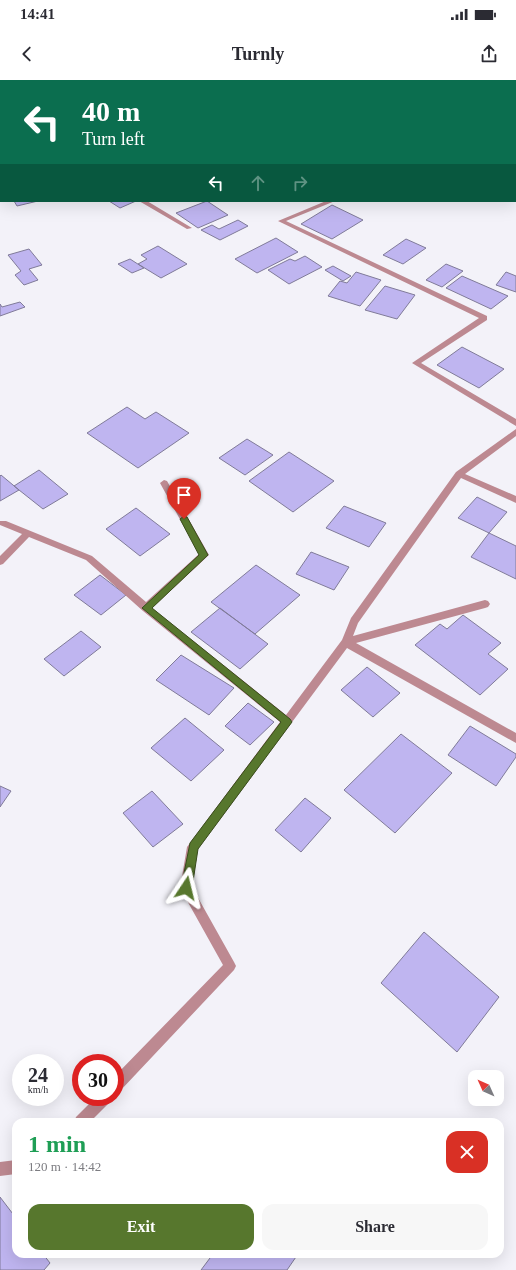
<!DOCTYPE html>
<meta charset="utf-8">
<style>
:root{--surface:#fff;--page:#f7f7f7;--text:#2b2b33;--muted:#7c7c81;--accent:#57772d}
body{margin:0;font-family:"Times New Roman",serif;background:var(--page);color:var(--text);height:100vh;display:flex;flex-direction:column;font-size:15px;white-space:nowrap}
*{box-sizing:border-box;margin:0}
p{font-size:13px;color:var(--muted)}
.icon{flex:none;width:22px;height:22px;fill:none;stroke:currentColor;stroke-width:2;stroke-linecap:round;stroke-linejoin:round}
.map{position:relative;flex:1;overflow:hidden}
.drawer{position:absolute;left:12px;top:1038px;width:492px;height:140px;display:flex;flex-direction:column;background:var(--surface);border-radius:12px;box-shadow:0 4px 16px #0002}
.drawer>*{flex:none}
.hud{position:absolute;left:0px;top:0px;width:516px;height:122px;box-shadow:0 4px 16px #0002;background:#0b6e4f;color:#fff;overflow:hidden}
.needle{width:26px;rotate:315deg}
.buttons{position:absolute;left:468px;top:990px;display:grid;gap:8px}
.buttons a{display:grid;place-items:center;width:36px;height:36px;border-radius:8px;background:var(--surface);box-shadow:0 4px 16px #0002;font-size:20px}
.speed{position:absolute;left:12px;top:974px;display:flex;gap:8px;font-size:20px;font-weight:700;text-align:center}
.speed>*{display:grid;place-content:center;width:52px;height:52px;border-radius:50%;background:var(--surface);box-shadow:0 4px 16px #0002;line-height:1}
.speed small{font-size:10px;font-weight:400}
.speed .limit{border:6px solid #d22;background:#fff;color:#111}
.pin{position:absolute;display:grid;place-items:center;width:34px;height:34px;color:#fff;margin:-41px -17px;border-radius:50% 50% 50% 0;rotate:-45deg;box-shadow:0 0 4px #0007}
.pin .icon{rotate:45deg}
.me{position:absolute;width:44px;margin:-22px;rotate:10deg;stroke-linejoin:round;filter:drop-shadow(0 0 3px #0008)}
.turn{display:flex;align-items:center;gap:14px;height:84px;padding:0 16px;font-size:18px}
.turn .icon{width:52px;height:52px;stroke-width:2.5}
.turn b{display:block;font-size:28px;line-height:34px}
.lanes{display:flex;align-items:center;height:38px;padding:0 16px;background:#0003;justify-content:center;gap:20px;direction:ltr}
.lanes .off{opacity:.35}
.round{display:grid;place-items:center;flex:none;width:42px;height:42px;border-radius:12px;background:var(--page)}
.headline{display:flex;align-items:center;justify-content:space-between;height:68px;padding:0 16px}
h1{font-size:24px;font-weight:600;line-height:30px;color:#1e9e55}
.action{display:flex;gap:8px;margin-top:auto;padding:8px 16px}
.action a{flex:1;height:46px;border-radius:12px;background:var(--accent);color:#fff;font-size:16px;font-weight:600;line-height:46px;text-align:center}
.action a+a{background:var(--page);color:var(--text)}
.status{display:flex;justify-content:space-between;align-items:center;height:28px;padding:0 20px;background:var(--surface);direction:ltr}
.status svg{height:11px;fill:currentColor}
header{display:flex;justify-content:space-between;align-items:center;height:52px;padding:0 16px;background:var(--surface);font-size:18px;font-weight:600}
.map>svg:first-child{display:block}
.building{fill:#bfb5f0;stroke:#807b99}
.lines{fill:none;stroke-linecap:round;stroke-linejoin:round}
.minor{fill:#bd8991;fill-rule:evenodd}
.route{fill:#57772d;stroke:#394d1d}
</style>
<div class="status"><b>14:41</b><svg viewBox="0 0 49 12"><path d="M0 12V9h3v3zM5 12V6h3v6zM10 12V3h3v9zM15 12V0h3v12zM26 1h20v11H26zM47 4h2v5h-2z"/></svg></div>
<header><svg class="icon" aria-label="back" viewBox="0 0 24 24"><path d="M15 5l-7 7 7 7"/></svg>Turnly<svg class="icon" aria-label="share" viewBox="0 0 24 24"><path d="M12 15V3M7 8l5-5 5 5M5 13v7h14v-7"/></svg></header>
<div class="map">
<svg width="516" height="1190" viewBox="0 0 516 1190">
<rect width="100%" height="100%" fill="#f3f2f9"/>
<!-- building -->
<path class="building" d="M14,121H38L17,126Z
M109,121H136L120,128Z
M207,121L228,135L198,148L176,133Z
M332,125L363,140L332,159L301,144Z
M238,140L248,146L220,160L201,150L212,145L219,149Z
M276,158L298,172L257,193L235,179Z
M406,159L426,168L403,184L383,175Z
M158,166L187,184L161,198L138,184L147,179L141,175Z
M29,169L42,185L29,189L38,200L24,205L15,195L21,191L8,175Z
M305,176L322,187L289,204L268,190L290,179L295,181Z
M130,179L144,188L132,193L118,184Z
M446,184L463,191L442,207L426,200Z
M333,186L351,196L343,201L325,190Z
M356,192L381,200L360,226L328,216L340,201L347,203Z
M506,192L516,196V212L496,205Z
M462,196L508,216L491,229L446,208Z
M385,206L415,215L397,239L365,230Z
M20,222L25,227L0,236V224L2,227Z
M462,267L504,289L479,308L437,285Z
M127,327L145,339L156,332L189,353L138,388L87,353Z
M247,359L273,375L245,395L219,378Z
M289,372L334,401L293,432L249,401Z
M39,390L68,414L43,429L14,406Z
M1,395L19,410L0,421V396Z
M477,417L507,432L489,453L458,438Z
M344,426L386,443L369,467L326,448Z
M136,428L170,454L140,476L106,449Z
M489,453L516,466V499L471,477Z
M311,472L349,487L334,510L296,494Z
M256,485L300,515L255,554L211,522Z
M100,495L126,515L101,535L74,515Z
M220,528L268,564L240,589L191,552Z
M463,535L501,563L488,574L508,589L480,615L415,565L440,544L447,549Z
M81,551L101,567L64,596L44,579Z
M181,575L234,608L209,635L156,600Z
M367,587L400,613L373,637L341,610Z
M248,623L274,642L250,665L225,646Z
M185,638L224,670L191,701L151,668Z
M470,646L516,674V677L496,706L448,675Z
M401,654L452,693L395,753L344,710Z
M0,706L11,711L0,727Z
M152,711L183,744L153,767L123,733Z
M305,718L331,738L301,772L275,750Z
M424,852L499,917L457,972L381,903Z
M0,1117L16,1138V1174H43L50,1183L44,1190H0Z
M213,1174H298L287,1190H201Z"/>
<g class="lines">
<!-- minor -->
<path class="minor" d="M89,0H95L96,1H90Z
M266,0H273L265,1Z
M0,106H1V110H0Z
M139,121H147L192,148L187,149Z
M326,121H335L286,141L487,236V240L421,283L516,339V346L412,283L479,238L278,141Z
M516,349V356L465,394L516,416V423L461,398L358,543L353,556L485,520L488,521L490,524L488,527L485,528L356,563L516,653V663L347,568L198,769L192,807L234,882L236,886L234,890L120,1011L115,1013V996L223,885L180,808L187,767L280,642L143,531L86,480L29,457L3,484L0,485V476L22,454L0,445V441H6L92,476L146,522L199,474L160,403L164,400L167,401L209,475L152,528L286,635L342,560L351,538L456,392Z
M96,1017H112L110,1022L90,1042H74L76,1037Z
M16,1080V1094L0,1096V1082Z"/>
</g>
<!-- route -->
<path class="route" d="M184,436L187,437L208,475L152,528L290,639L292,642L198,769L192,808L190,812L186,813L183,812L181,808L190,763L281,642L142,528L199,475L180,439Z"/>
</svg>
<div class="buttons">
<a><svg class="needle" viewBox="-14 -14 28 28"><path d="M0-13l5 13h-10z" fill="#e53935"/><path d="M0 13l5-13h-10z" fill="#7c7c81"/></svg></a>
</div>
<div class="speed"><div>24<small>km/h</small></div><div class="limit">30</div></div>
<div class="pin" style="left:184px;top:439px;background:#d93025"><svg class="icon" aria-label="arrive" viewBox="0 0 24 24"><path d="M6 21V4h12l-3 4 3 4H6"/></svg></div>
<svg class="me" style="left:186px;top:808px" viewBox="-20 -20 40 40"><path d="M0-17L14 15 0 8-14 15z" fill="#57772d" stroke="#fff" stroke-width="4"/></svg>
<div class="hud">
<div class="turn"><svg class="icon" aria-label="left" viewBox="0 0 24 24"><path d="M17 20v-9H6M10 6l-5 5 5 5"/></svg><div><b>40 m</b>Turn left</div></div>
<div class="lanes"><svg class="icon" aria-label="left" viewBox="0 0 24 24"><path d="M17 20v-9H6M10 6l-5 5 5 5"/></svg><svg class="icon off" aria-label="ahead" viewBox="0 0 24 24"><path d="M12 20V5M6 11l6-6 6 6"/></svg><svg class="icon off" aria-label="right" viewBox="0 0 24 24"><path d="M7 20v-9h11M14 6l5 5-5 5"/></svg></div>
</div>
<section class="drawer">
<div class="headline"><div><h1>1 min</h1><p>120 m · 14:42</p></div><a class="round" style="background:#d93025;color:#fff"><svg class="icon" aria-label="close" viewBox="0 0 24 24"><path d="M6 6l12 12M18 6L6 18"/></svg></a></div>
<div class="action"><a>Exit</a><a>Share</a></div>
</section>
</div>
